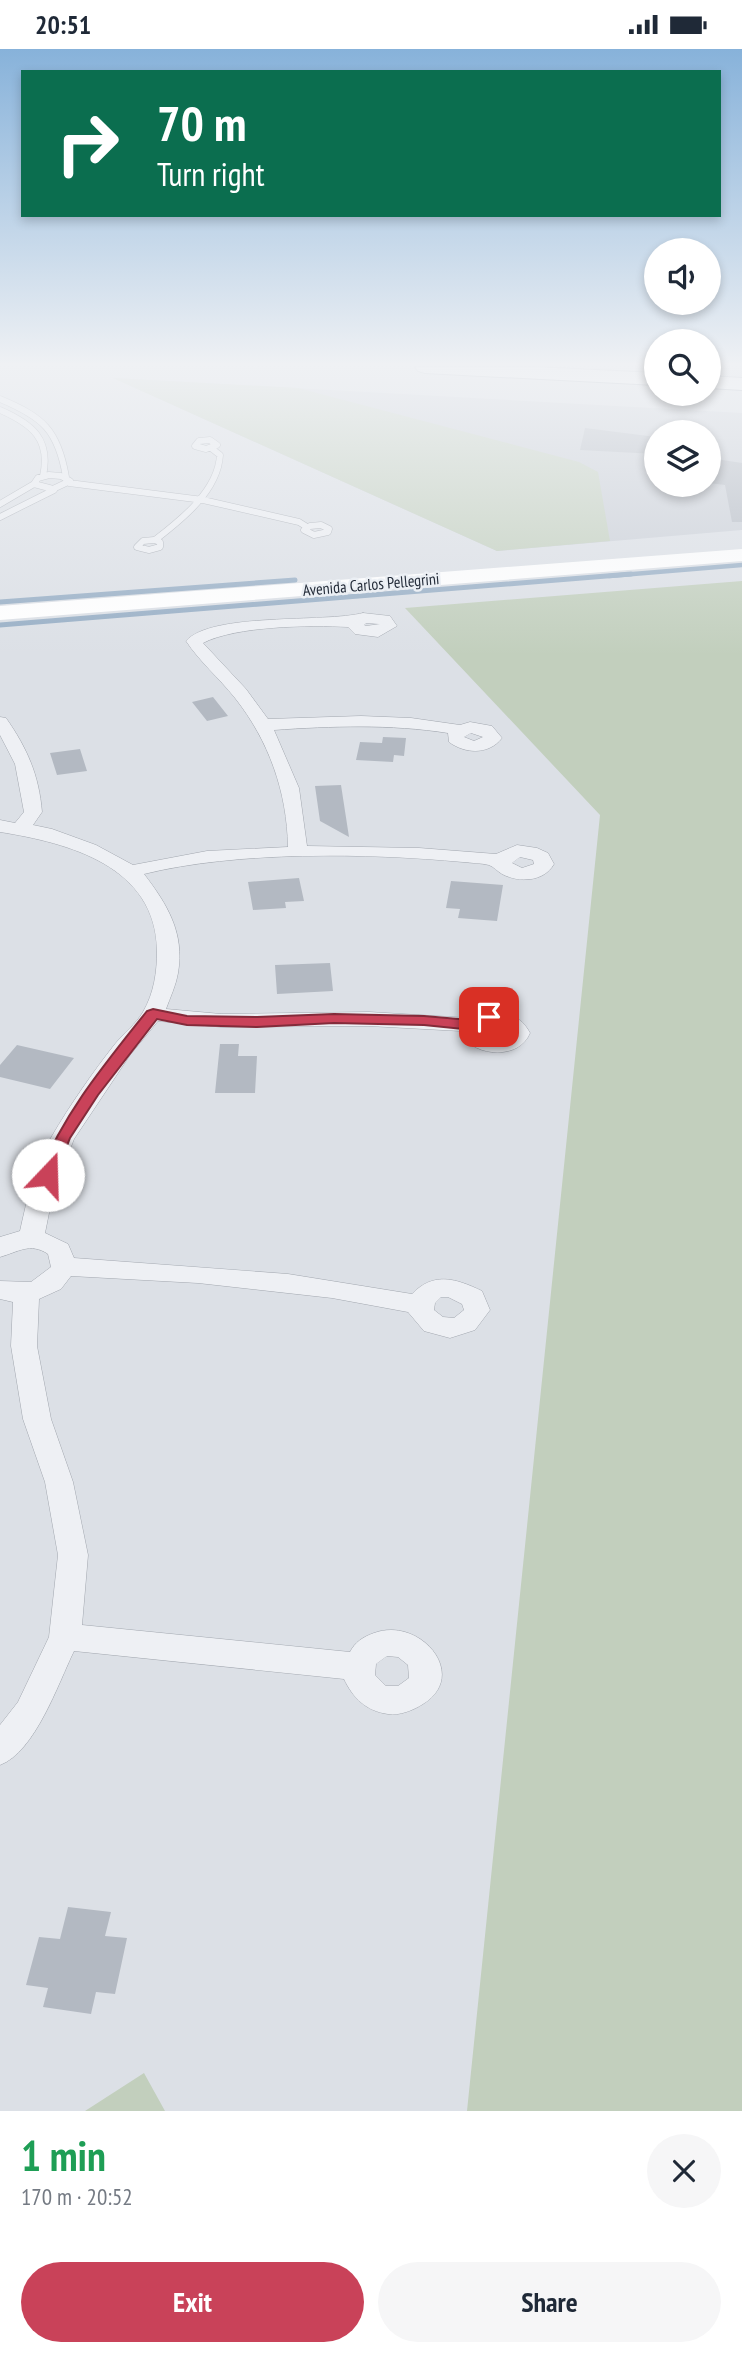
<!DOCTYPE html>
<meta charset="utf-8">
<style>
:root{--surface:#fff;--page:#f6f6f7;--text:#1f2937;--muted:#747a83;--accent:#c94259}
body{margin:0;font-family:"PT Sans Narrow",sans-serif;background:var(--page);color:var(--text);height:100vh;display:flex;flex-direction:column;font-size:26px;white-space:nowrap}
*{box-sizing:border-box;margin:0}
p{font-size:23px;color:var(--muted)}
.icon{flex:none;width:38px;height:38px;fill:none;stroke:currentColor;stroke-width:2;stroke-linecap:round;stroke-linejoin:round}
.map{position:relative;height:2062px;overflow:hidden}
.side{display:flex;flex-direction:column;background:var(--surface);flex:1}
.side>*{flex:none}
.hud{position:absolute;left:21px;top:21px;width:700px;height:147px;border-radius:0px;box-shadow:0 4px 10px #0003;background:#0b6e4f;color:#fff;overflow:hidden}
.tools{position:absolute;left:644px;top:189px;display:grid;gap:14px}
.tools a{display:grid;place-items:center;width:77px;height:77px;border-radius:50%;background:var(--surface);box-shadow:0 4px 10px #0003;font-size:35px}
.pin{position:absolute;display:grid;place-items:center;width:60px;height:60px;color:#fff;margin:-30px;border-radius:14px;box-shadow:0 4px 10px #0006}
.me{position:absolute;width:77px;margin:-38px;rotate:21deg;stroke-linejoin:round;filter:drop-shadow(0 0 5px #0008)}
.turn{display:flex;align-items:center;gap:24px;height:147px;padding:0 21px;font-size:32px}
.turn .icon{width:91px;height:91px;stroke-width:2.5}
.turn b{display:block;font-size:49px;line-height:60px}
.round{display:grid;place-items:center;flex:none;width:74px;height:74px;border-radius:37px;background:var(--page)}
.overview{display:flex;align-items:center;justify-content:space-between;height:119px;padding:0 21px}
h1{font-size:42px;font-weight:800;line-height:52px;color:#1e9e55}
.primary-button{display:flex;gap:14px;margin-top:auto;padding:14px 21px}
.primary-button a{flex:1;height:80px;border-radius:42px;background:var(--accent);color:#fff;font-size:28px;font-weight:800;line-height:80px;text-align:center}
.primary-button a+a{background:var(--page);color:var(--text)}
.status{display:flex;justify-content:space-between;align-items:center;height:49px;padding:0 35px;background:var(--surface);direction:ltr}
.status svg{height:19px;fill:currentColor}
.map>svg:first-child{display:block}
.built{fill:#cacfd7;fill-rule:evenodd}
.green{fill:#c2cfbd}
.lines{fill:none;stroke-linecap:round;stroke-linejoin:round}
.stream-far1{stroke:#97aec5;stroke-width:4.5}
.stream{stroke:#97aec5;stroke-width:5}
.building{fill:#b3b9c2}
.lane-casing{stroke:#a2a7af;stroke-width:7}
.street-casing{stroke:#a2a7af;stroke-width:1}
.highway-casing{stroke:#848e9c;stroke-width:2}
.lane{stroke:#eef0f4;stroke-width:6}
.street{fill:#eef0f4;fill-rule:evenodd}
.secondary{fill:#fff;fill-rule:evenodd}
.highway{fill:#fff;fill-rule:evenodd}
.route{fill:#c94259;stroke:#832b3a;stroke-width:2}
.labels{text-anchor:middle;stroke-width:5;stroke-linejoin:round;paint-order:stroke}
.far-street-label{font-size:16px;fill:#262e3b;stroke:#ebeff4}
</style>
<div class="status"><b>20:51</b><svg viewBox="0 0 49 12"><path d="M0 12V9h3v3zM5 12V6h3v6zM10 12V3h3v9zM15 12V0h3v12zM26 1h20v11H26zM47 4h2v5h-2z"/></svg></div>
<div class="map">
<svg width="742" height="2062" viewBox="0 0 742 2062">
<rect width="100%" height="100%" fill="#dce0e6"/>
<!-- built -->
<path class="built" d="M113,329L742,364V481L497,502ZM656,383H709V436H656Z"/>
<!-- green -->
<path class="green" d="M113,329L298,339L579,413L598,423L610,492L497,502Z
M742,532V2062H467L600,766L405,559Z
M144,2024L165,2062H85Z"/>
<g class="lines">
<!-- stream-far1 -->
<path class="stream-far1" d="M609,527L742,516"/>
<!-- stream -->
<path class="stream" d="M0,553L295,531
M0,576L631,525"/>
</g>
<!-- building -->
<path class="building" d="M585,379L656,388V405L580,401Z
M709,409L742,414V473H732L725,436L709,434Z
M213,648L228,667L207,672L192,653Z
M383,688L406,689L404,707L394,706L393,713L356,711L360,693L382,694Z
M80,700L87,722L57,726L50,704Z
M341,736L349,788L320,772L315,737Z
M299,829L304,852L285,853L286,859L253,861L248,833Z
M451,832L503,836L497,872L458,869L460,860L446,859Z
M330,914L333,942L277,945L275,916Z
M220,995H239L238,1007H257L255,1044H215Z
M17,996L74,1009L50,1040L0,1028V1016Z
M68,1858L111,1863L105,1887L127,1889L115,1945L96,1943L91,1965L43,1958L48,1939L26,1936L39,1888L60,1890Z"/>
<g class="lines">
<!-- lane casing -->
<g class="lane-casing">
<path id="lane" d="M0,350C43,368 58,381 66,428
M0,361C32,375 51,390 43,427
M210,391L217,396L206,400L195,397L199,392Z
M49,426L61,427L70,432L53,440L34,435L38,429Z
M69,434L203,451L299,473L307,478
M0,455L34,435
M0,468L54,441
M321,476L329,480L328,483L314,486L304,481L310,477Z
M154,491L160,493V498L149,501L137,498L143,492Z
M155,491C181,471 218,442 220,406L211,399"/>
</g>
<!-- street casing -->
<g class="street-casing">
<path id="street" d="M363,564L390,567L397,577L378,588L355,585L348,578C310,576 236,577 203,594L246,640L268,670L361,667L411,669L460,676L470,673L492,677L502,689C489,706 465,705 449,693L448,684C390,675 332,677 274,681L299,739L307,797L419,799L496,805L517,796L537,799L548,804L554,815C544,833 519,834 502,825C497,822 494,818 489,816C481,814 471,814 463,813C367,804 237,802 144,825C167,855 185,884 178,924C176,936 170,949 166,960L221,965L369,963L469,969C490,955 519,962 530,984C519,1011 476,1008 461,986V982L369,977L221,978L158,972L130,1006L74,1090L53,1144L45,1184L68,1195L74,1209L288,1225L412,1245C434,1222 457,1230 482,1242L490,1261L475,1281L450,1289L424,1282L408,1263L332,1249L198,1234L71,1227L61,1240L39,1250L37,1297L51,1370L73,1433L88,1506L82,1576L350,1603C355,1593 363,1588 374,1584C420,1567 470,1626 423,1655C414,1661 399,1667 388,1665C366,1662 353,1649 344,1630L74,1602C58,1635 35,1703 0,1716V1676L18,1653L49,1588L58,1506L45,1433L23,1370L11,1297L13,1253L0,1250V1232L31,1233L51,1218L48,1205C30,1193 18,1203 0,1208V1188L20,1182C27,1150 35,1115 52,1087C70,1056 93,1023 115,995C124,984 136,975 143,963C154,944 157,923 157,902C156,817 69,794 0,783V771L15,774L24,763L15,715L0,686V668L6,669C27,699 39,726 42,763L33,776L52,780L96,796L133,816L207,802L288,798C287,743 269,692 235,649C219,629 200,613 186,592C212,563 324,574 363,564ZM366,574L379,575H380L366,577L364,576ZM471,684L483,688L474,692L464,688ZM520,808L533,811L534,815L522,819L512,814ZM494,975L506,980L507,985L493,990L483,984L484,979ZM441,1248H448L462,1255L464,1261L454,1269L443,1268L434,1261L435,1254ZM387,1607L398,1608L408,1616L409,1629L398,1637H386L375,1626L376,1615Z"/>
</g>
<!-- highway casing -->
<g class="highway-casing">
<path id="highway" d="M415,318H535L656,324V336L425,324L418,322Z
M709,327L742,329V341L709,339Z"/>
</g>
<!-- lane -->
<use href="#lane" class="lane"/>
<!-- street -->
<use href="#street" class="street"/>
<!-- secondary -->
<path class="secondary" d="M742,500V512L0,571V557Z"/>
<!-- highway -->
<use href="#highway" class="highway"/>
</g>
<!-- sky -->
<linearGradient id="sky" x2="0" y2="1"><stop stop-color="#87b2da"/><stop offset="0.52" stop-color="#eff1f4"/><stop offset="1" stop-color="#eff1f4" stop-opacity="0"/></linearGradient>
<rect width="742" height="606" fill="url(#sky)"/>
<!-- route -->
<path class="route" d="M153,960L187,967L257,968L334,965L424,967L470,971L489,963L497,968L473,981L424,976L334,974L257,978L187,976L157,970L98,1046L70,1089L54,1130H42L39,1126C65,1062 105,1015 147,962Z"/>
<g class="labels">
<!-- far-street labels -->
<g class="far-street-label">
<text transform="translate(371 535) rotate(-5)" y="6">Avenida Carlos Pellegrini</text>
</g>
</g>
</svg>
<div class="tools">
<a><svg class="icon" aria-label="sound" viewBox="0 0 24 24"><path d="M4 9h4l5-4v14l-5-4H4zM17 9q2 3 0 6"/></svg></a>
<a><svg class="icon" aria-label="search" viewBox="0 0 24 24"><circle cx="10" cy="10" r="6"/><path d="M15 15l6 6"/></svg></a>
<a><svg class="icon" aria-label="layers" viewBox="0 0 24 24"><path d="M12 4l9 5-9 5-9-5zM3 14l9 5 9-5"/></svg></a>
</div>
<div class="pin" style="left:489px;top:968px;background:#d93025"><svg class="icon" aria-label="arrive" viewBox="0 0 24 24"><path d="M6 21V4h12l-3 4 3 4H6"/></svg></div>
<svg class="me" style="left:48px;top:1126px" viewBox="-20 -20 40 40"><circle r="19" fill="#fff"/><path d="M0-13L10 11 0 6-10 11z" fill="#c94259"/></svg>
<div class="hud">
<div class="turn"><svg class="icon" aria-label="right" viewBox="0 0 24 24"><path d="M7 20v-9h11M14 6l5 5-5 5"/></svg><div><b>70 m</b>Turn right</div></div>
</div>
</div>
<section class="side">
<div class="overview"><div><h1>1 min</h1><p>170 m · 20:52</p></div><a class="round"><svg class="icon" aria-label="close" viewBox="0 0 24 24"><path d="M6 6l12 12M18 6L6 18"/></svg></a></div>
<div class="primary-button"><a>Exit</a><a>Share</a></div>
</section>
